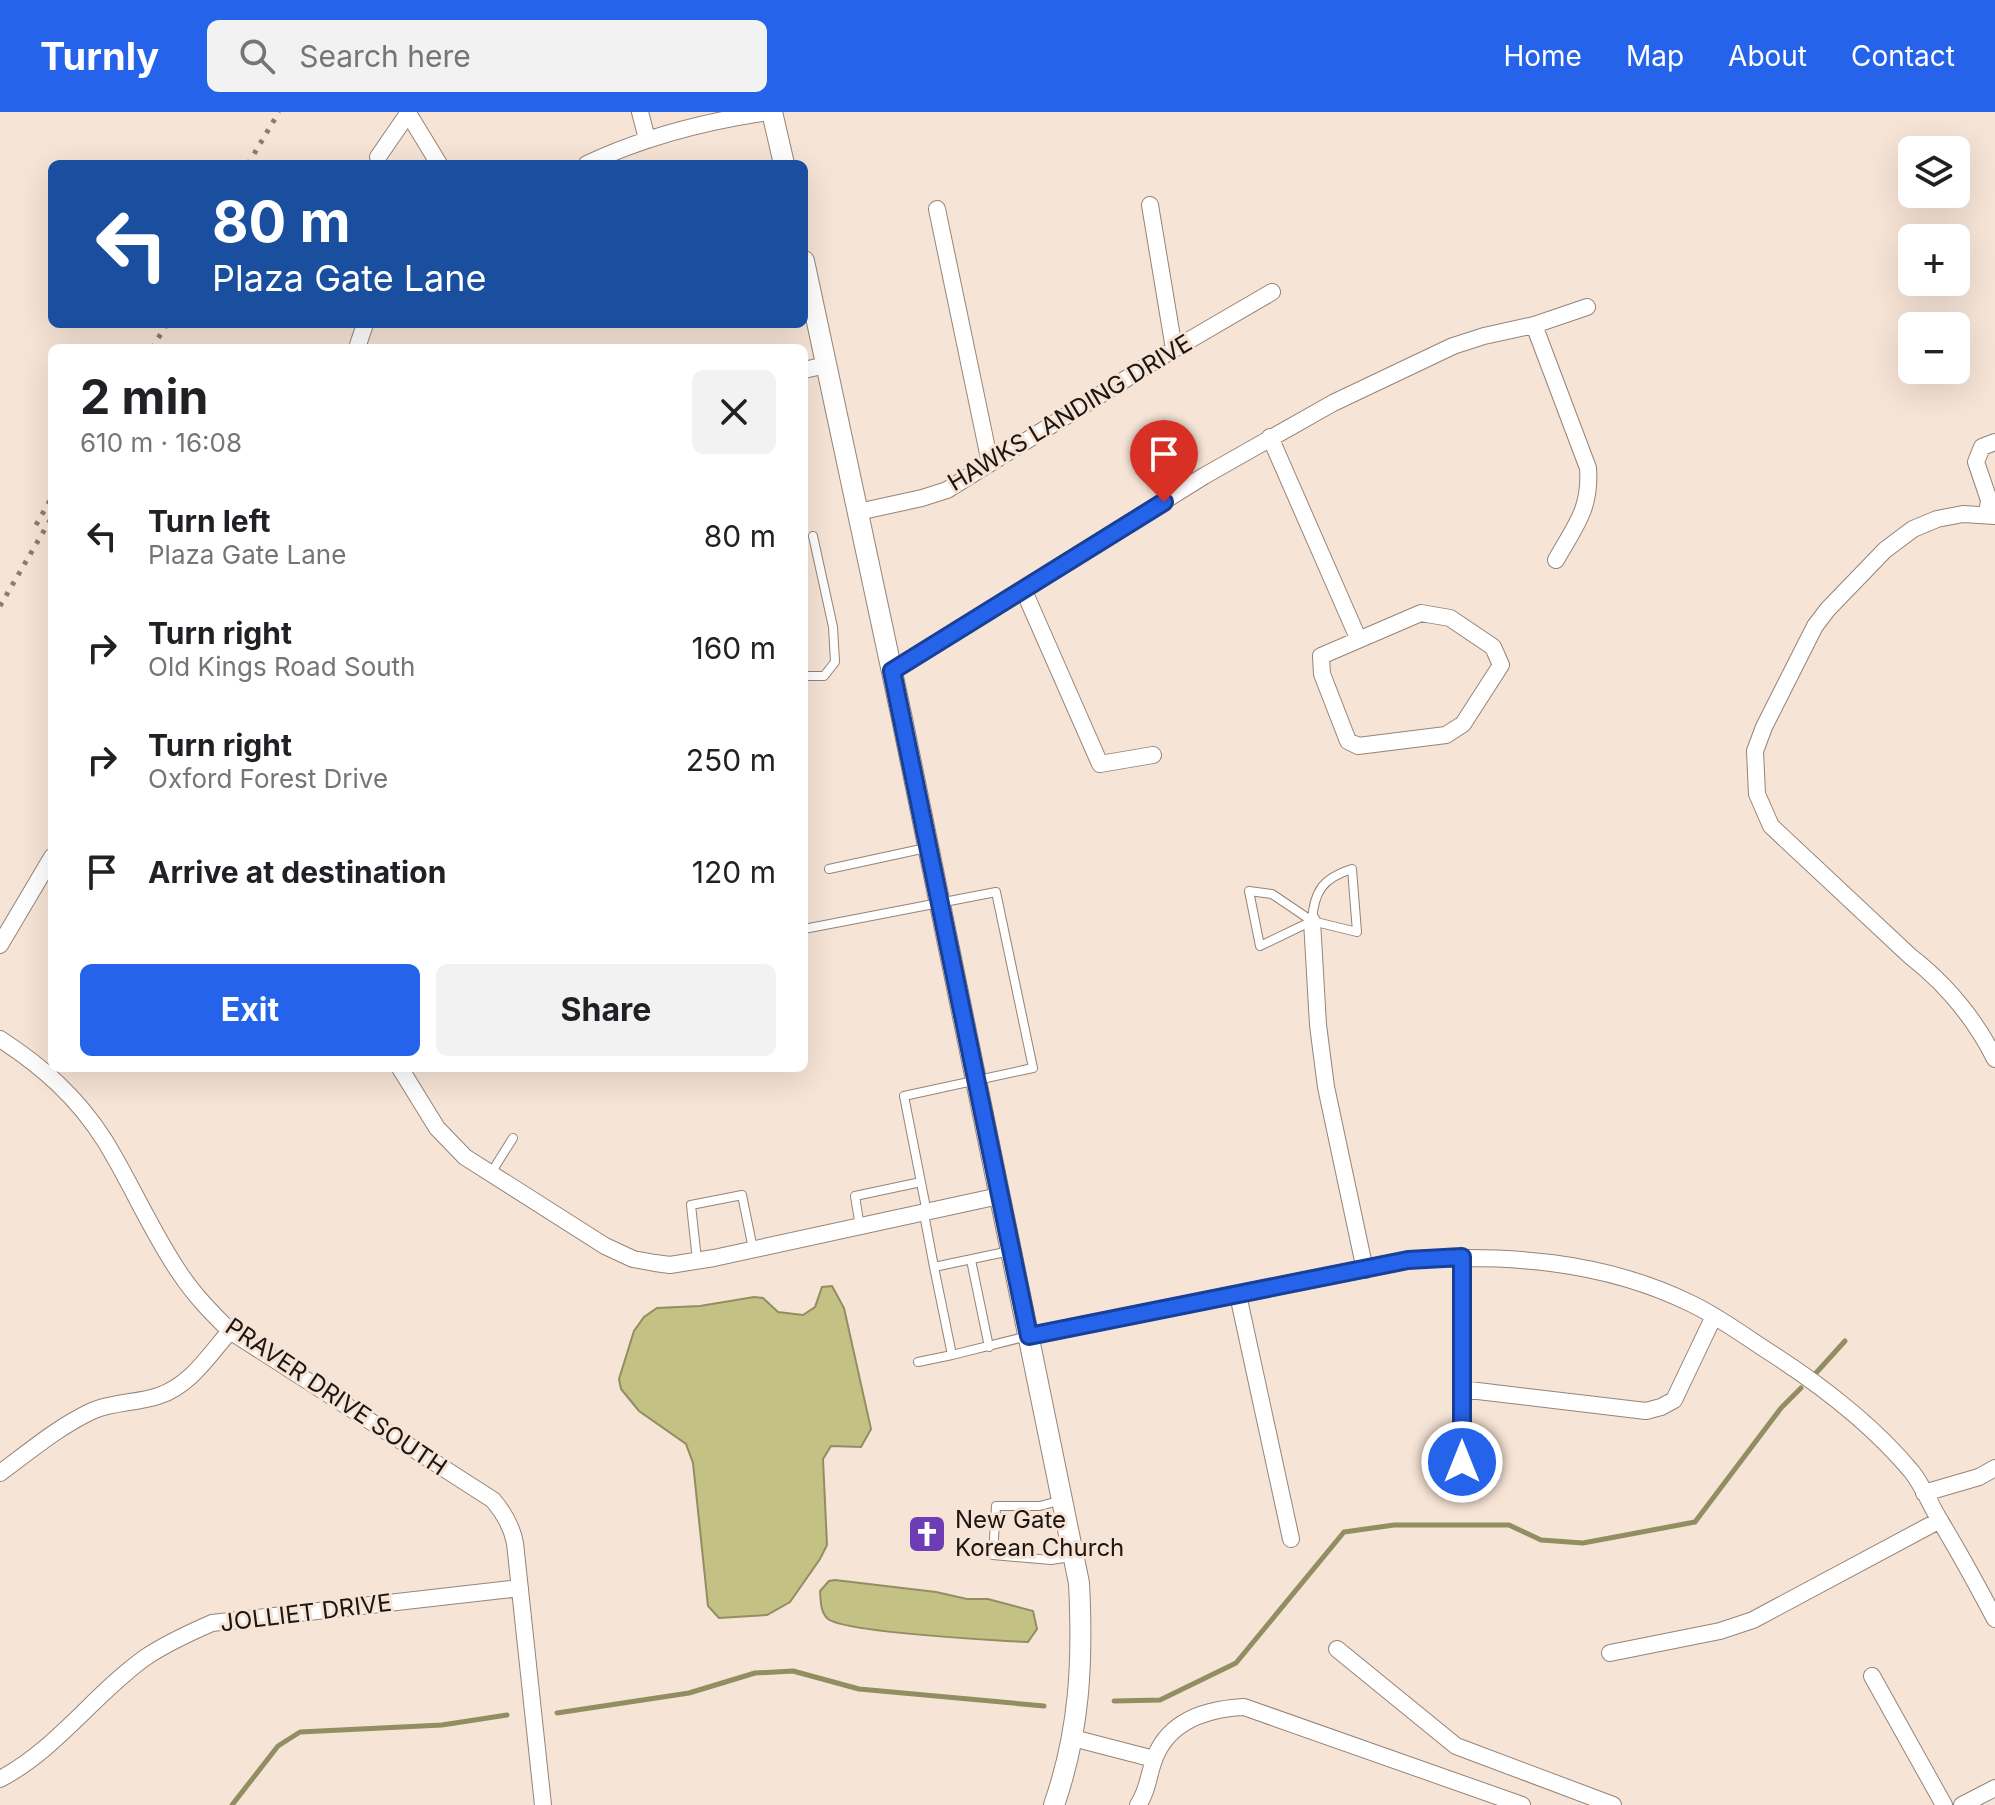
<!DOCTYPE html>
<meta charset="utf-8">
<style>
:root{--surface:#fff;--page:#f2f2f2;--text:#202124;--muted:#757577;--accent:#2563eb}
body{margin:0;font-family:Inter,sans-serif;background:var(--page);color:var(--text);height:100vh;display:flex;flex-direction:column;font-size:30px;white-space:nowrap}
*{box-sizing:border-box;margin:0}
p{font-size:26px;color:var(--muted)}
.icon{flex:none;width:44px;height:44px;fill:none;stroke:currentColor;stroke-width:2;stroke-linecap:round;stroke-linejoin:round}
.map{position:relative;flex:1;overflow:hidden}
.sheet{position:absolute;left:48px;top:232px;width:760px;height:728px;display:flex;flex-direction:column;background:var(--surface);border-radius:12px;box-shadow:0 8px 32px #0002}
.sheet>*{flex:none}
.top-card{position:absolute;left:48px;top:48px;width:760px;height:168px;border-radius:12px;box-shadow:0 8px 32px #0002;background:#1a4fa0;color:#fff;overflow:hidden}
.fabs{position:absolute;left:1898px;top:24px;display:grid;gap:16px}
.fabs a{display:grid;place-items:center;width:72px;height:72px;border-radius:12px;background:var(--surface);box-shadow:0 8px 32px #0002;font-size:40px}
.pin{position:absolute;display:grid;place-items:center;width:68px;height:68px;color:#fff;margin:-82px -34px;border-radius:50% 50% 50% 0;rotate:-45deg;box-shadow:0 0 8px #0007}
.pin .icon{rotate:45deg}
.me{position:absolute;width:88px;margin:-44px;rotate:0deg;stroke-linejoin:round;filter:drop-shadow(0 0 6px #0008)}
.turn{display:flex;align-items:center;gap:28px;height:168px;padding:0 32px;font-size:36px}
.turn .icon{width:104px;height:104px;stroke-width:2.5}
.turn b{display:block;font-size:56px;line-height:68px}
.round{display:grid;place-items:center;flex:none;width:84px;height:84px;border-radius:12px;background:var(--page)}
.overview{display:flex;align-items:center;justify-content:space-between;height:136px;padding:0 32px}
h1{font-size:48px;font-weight:700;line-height:60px}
.cta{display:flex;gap:16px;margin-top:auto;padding:16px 32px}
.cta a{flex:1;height:92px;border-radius:12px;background:var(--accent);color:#fff;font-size:32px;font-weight:700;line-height:92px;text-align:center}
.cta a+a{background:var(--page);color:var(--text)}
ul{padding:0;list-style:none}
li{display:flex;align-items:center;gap:24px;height:112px;padding:0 32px}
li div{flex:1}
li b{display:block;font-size:30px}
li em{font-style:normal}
header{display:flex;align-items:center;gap:48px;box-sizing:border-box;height:112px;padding:0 40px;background:var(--accent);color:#fff}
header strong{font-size:38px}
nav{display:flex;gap:44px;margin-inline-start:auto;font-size:28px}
.search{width:560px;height:72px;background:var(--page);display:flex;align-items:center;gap:20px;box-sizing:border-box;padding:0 28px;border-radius:12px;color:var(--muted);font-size:30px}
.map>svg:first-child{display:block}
.water{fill:#c3c284;stroke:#918e62;stroke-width:2}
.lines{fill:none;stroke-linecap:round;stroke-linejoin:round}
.stream{stroke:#918e62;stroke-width:5}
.service-casing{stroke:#958478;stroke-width:10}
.minor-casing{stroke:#958478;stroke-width:18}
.tertiary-casing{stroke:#958478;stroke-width:22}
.service{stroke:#fff;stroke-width:8}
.minor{stroke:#fff;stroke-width:16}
.tertiary{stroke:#fff;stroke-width:20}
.rail{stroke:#897c73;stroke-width:5;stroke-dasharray:4 8;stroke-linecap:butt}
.route-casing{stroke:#184099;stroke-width:20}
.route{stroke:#2563eb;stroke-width:14}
.labels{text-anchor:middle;stroke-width:6;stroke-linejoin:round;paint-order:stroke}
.street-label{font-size:24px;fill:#1c1511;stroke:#f6e4d6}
.poi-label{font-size:24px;fill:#1c1511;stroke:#f6e4d6;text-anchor:start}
</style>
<header>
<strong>Turnly</strong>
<div class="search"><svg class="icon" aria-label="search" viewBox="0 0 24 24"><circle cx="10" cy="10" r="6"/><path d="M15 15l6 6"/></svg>Search here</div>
<nav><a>Home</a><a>Map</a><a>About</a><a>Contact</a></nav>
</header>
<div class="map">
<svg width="1995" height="1693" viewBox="0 0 1995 1693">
<rect width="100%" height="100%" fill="#f6e4d6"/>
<!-- water -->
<path class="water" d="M832,1174L844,1196L871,1317L861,1335L831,1334L823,1347L827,1433L820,1447L790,1490L767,1503L719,1506L708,1494L693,1351L686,1332L639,1299L621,1277L619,1267L634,1219L644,1205L657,1196L700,1194L754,1185L763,1186L778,1200L803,1203L815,1195L822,1175Z
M835,1468L936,1480L967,1487H988L1033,1499L1037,1517L1028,1530L1006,1529C976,1527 845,1520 828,1507C820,1500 821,1489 820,1479L829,1469Z"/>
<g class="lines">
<!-- stream -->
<path class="stream" d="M1816,1261L1845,1229
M1114,1589L1160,1588L1236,1551L1344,1420L1394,1413H1509L1541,1428L1583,1431L1695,1410L1781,1296L1801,1276
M557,1601L689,1581L755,1561L793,1559L859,1577L1044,1594
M232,1693L278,1634L300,1620L442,1613L507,1603"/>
<!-- service casing -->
<g class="service-casing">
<path id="service" d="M804,564H824L835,550L833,515L813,424
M829,757L926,736
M1312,809L1260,834L1249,779L1272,782L1312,809L1357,820L1352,757C1323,766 1314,779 1312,809
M804,817L996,780L1033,956L904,984L927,1101
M491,1061L513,1026
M924,1102L934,1155L1010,1139
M860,1115L855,1084L921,1070
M697,1148L691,1093L742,1083L753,1137
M971,1148L989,1235
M934,1155L952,1243L1028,1224
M918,1250L952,1243
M1062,1388L1040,1394H996L993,1443L1051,1448L1071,1445"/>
</g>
<!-- minor casing -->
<g class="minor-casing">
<path id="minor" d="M640,0L647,27
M408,1L439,52
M378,45L409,0
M587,52C644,25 707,9 769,0
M1150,93L1174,237
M937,97L990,351
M1534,213L1588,356C1591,397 1575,414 1556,448
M357,236L365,212
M804,258L826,253
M1270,325L1358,526
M858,400L922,386L947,378L1174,237L1272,180
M1987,403L1989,388L1976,350L1982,335L1995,330
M1995,404L1963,402L1937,407L1913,417L1885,438L1828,497L1815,514L1764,615L1755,639L1757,682L1771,714L1910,844C1946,872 1975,907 1995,947
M1024,479L1100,652L1153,643
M1421,501L1450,506L1493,535L1501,553L1463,612L1446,623L1358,634L1348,629L1322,562L1321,544Z
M892,559L1204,364L1333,291L1453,234L1484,224L1534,213L1587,195
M1312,809L1318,913L1326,975L1365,1158
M0,833L52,745
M0,927C43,955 77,985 105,1029C132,1073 152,1121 181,1163C195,1184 212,1201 230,1219L493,1388C504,1401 512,1415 515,1431L543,1693
M400,956L437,1016L465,1045L605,1134L633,1147L655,1151L670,1153L714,1146L999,1084
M1238,1183L1291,1427
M1029,1224L1408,1148C1505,1142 1603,1148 1692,1192C1721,1206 1747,1226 1774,1243C1825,1276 1873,1313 1912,1360C1923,1374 1930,1392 1939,1407C1959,1440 1977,1473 1995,1507
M1461,1277L1646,1299L1661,1295L1674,1288L1714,1204
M0,1361C30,1339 58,1315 92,1299C112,1290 137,1291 158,1284C190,1274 210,1242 230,1219
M1462,1375V1145
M1924,1381L1979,1365L1995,1356
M1337,1537L1456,1634L1613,1693
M1610,1541L1720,1519L1753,1508L1940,1408
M1872,1564L1944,1693
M1073,1626L1154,1647
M0,1667C57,1637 94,1582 146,1545C167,1531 189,1521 212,1511L520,1476
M1138,1693C1147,1680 1148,1666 1153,1651C1166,1609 1205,1597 1244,1595L1522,1693
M1962,1693L1995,1676"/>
</g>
<!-- tertiary casing -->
<g class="tertiary-casing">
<path id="tertiary" d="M772,0L784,52
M804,149L901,602L1079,1471C1083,1550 1080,1618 1054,1693"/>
</g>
<!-- service -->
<use href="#service" class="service"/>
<!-- minor -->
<use href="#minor" class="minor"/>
<!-- tertiary -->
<use href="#tertiary" class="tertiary"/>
<!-- rail -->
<path class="rail" d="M248,52L279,0
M152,236L167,212
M36,413L52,385
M0,494L52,405"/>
</g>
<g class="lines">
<!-- route casing -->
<g class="route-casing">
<path id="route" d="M1164,390L892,559L1029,1224L1408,1148L1462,1145V1350"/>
</g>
<!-- route -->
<use href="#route" class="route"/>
</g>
<!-- icons -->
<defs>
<g id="church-square" transform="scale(2)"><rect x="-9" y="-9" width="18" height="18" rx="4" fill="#6e3db5" stroke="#f6e4d6"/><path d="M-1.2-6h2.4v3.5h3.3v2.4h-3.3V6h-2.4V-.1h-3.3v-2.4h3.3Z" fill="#fff"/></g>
</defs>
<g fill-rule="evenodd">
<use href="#church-square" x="927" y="1422"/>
</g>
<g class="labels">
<!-- street labels -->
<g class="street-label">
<text transform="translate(1070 301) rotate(-31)" y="8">HAWKS LANDING DRIVE</text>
<text transform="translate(336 1285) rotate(34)" y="8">PRAVER DRIVE SOUTH</text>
<text transform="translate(306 1501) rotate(-7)" y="8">JOLLIET DRIVE</text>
</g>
<!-- poi labels -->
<g class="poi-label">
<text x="955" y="1416">New Gate<tspan x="955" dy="28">Korean Church</tspan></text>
</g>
</g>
</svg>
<div class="fabs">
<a><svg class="icon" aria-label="layers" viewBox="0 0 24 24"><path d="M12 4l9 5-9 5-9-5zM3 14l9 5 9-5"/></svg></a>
<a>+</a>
<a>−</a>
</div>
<div class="pin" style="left:1164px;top:390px;background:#d93025"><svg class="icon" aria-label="arrive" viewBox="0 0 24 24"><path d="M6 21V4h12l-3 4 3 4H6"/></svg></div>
<svg class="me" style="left:1462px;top:1350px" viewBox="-20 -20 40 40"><circle r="17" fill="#2563eb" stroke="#fff" stroke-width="3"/><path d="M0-11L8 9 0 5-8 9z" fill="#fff"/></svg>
<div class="top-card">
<div class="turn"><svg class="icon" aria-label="left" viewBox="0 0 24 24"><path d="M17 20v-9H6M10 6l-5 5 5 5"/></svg><div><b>80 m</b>Plaza Gate Lane</div></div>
</div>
<section class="sheet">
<div class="overview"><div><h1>2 min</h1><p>610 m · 16:08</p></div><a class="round"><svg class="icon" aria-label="close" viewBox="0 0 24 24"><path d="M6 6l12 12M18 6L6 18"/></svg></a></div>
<ul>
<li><svg class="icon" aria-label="left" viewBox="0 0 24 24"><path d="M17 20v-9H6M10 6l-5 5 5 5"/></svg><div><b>Turn left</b><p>Plaza Gate Lane</p></div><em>80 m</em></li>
<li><svg class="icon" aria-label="right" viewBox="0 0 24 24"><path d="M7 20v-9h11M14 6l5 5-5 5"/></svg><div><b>Turn right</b><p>Old Kings Road South</p></div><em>160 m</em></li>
<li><svg class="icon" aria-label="right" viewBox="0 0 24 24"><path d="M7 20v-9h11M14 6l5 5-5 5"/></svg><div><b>Turn right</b><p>Oxford Forest Drive</p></div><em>250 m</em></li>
<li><svg class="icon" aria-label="arrive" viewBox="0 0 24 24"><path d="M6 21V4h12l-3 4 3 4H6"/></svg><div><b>Arrive at destination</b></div><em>120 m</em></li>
</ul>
<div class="cta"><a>Exit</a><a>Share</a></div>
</section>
</div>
